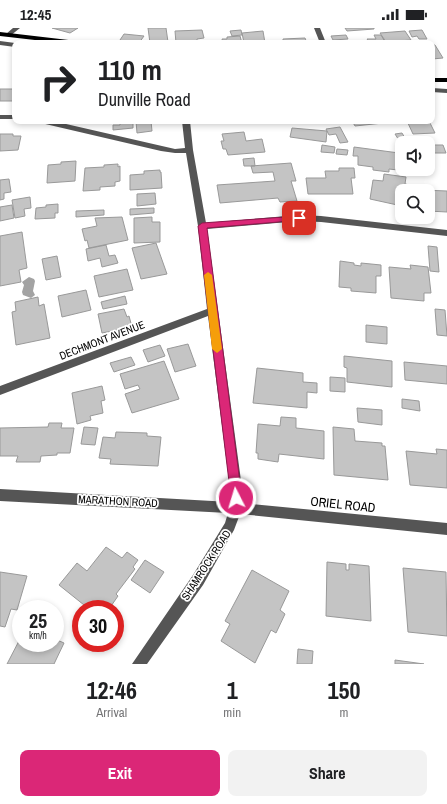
<!DOCTYPE html>
<style>
:root{--surface:#fff;--page:#f2f2f2;--text:#202124;--muted:#757577;--accent:#db2777}
body{margin:0;font-family:"Archivo Narrow",sans-serif;background:var(--page);color:var(--text);height:100vh;display:flex;flex-direction:column;font-size:15px;white-space:nowrap}
*{box-sizing:border-box;margin:0}
p{font-size:13px;color:var(--muted)}
.icon{flex:none;width:22px;height:22px;fill:none;stroke:currentColor;stroke-width:2;stroke-linecap:round;stroke-linejoin:round}
.map{position:relative;height:636px;overflow:hidden}
.drawer{display:flex;flex-direction:column;background:var(--surface);flex:1}
.drawer>*{flex:none}
.guide{position:absolute;left:12px;top:12px;width:423px;height:84px;border-radius:8px;box-shadow:0 2px 6px #0003;background:#fff;color:var(--text);overflow:hidden}
.controls{position:absolute;left:395px;top:108px;display:grid;gap:8px}
.controls a{display:grid;place-items:center;width:40px;height:40px;border-radius:8px;background:var(--surface);box-shadow:0 2px 6px #0003;font-size:20px}
.speed{position:absolute;left:12px;top:572px;display:flex;gap:8px;font-size:20px;font-weight:700;text-align:center}
.speed>*{display:grid;place-content:center;width:52px;height:52px;border-radius:50%;background:var(--surface);box-shadow:0 2px 6px #0003;line-height:1}
.speed small{font-size:10px;font-weight:400}
.speed .limit{border:6px solid #d22;background:#fff;color:#111}
.pin{position:absolute;display:grid;place-items:center;width:34px;height:34px;color:#fff;margin:-17px;border-radius:8px;box-shadow:0 2px 6px #0006}
.me{position:absolute;width:44px;margin:-22px;rotate:355deg;stroke-linejoin:round;filter:drop-shadow(0 0 3px #0008)}
.turn{display:flex;align-items:center;gap:14px;height:84px;padding:0 20px;font-size:18px}
.turn .icon{width:52px;height:52px;stroke-width:2.5}
.turn b{display:block;font-size:28px;line-height:34px}
.eta{display:flex;justify-content:space-evenly;align-items:center;height:68px;text-align:center}
.eta b{font-size:24px;font-weight:800;line-height:28px}
.button{display:flex;gap:8px;margin-top:auto;padding:8px 20px}
.button a{flex:1;height:46px;border-radius:8px;background:var(--accent);color:#fff;font-size:16px;font-weight:800;line-height:46px;text-align:center}
.button a+a{background:var(--page);color:var(--text)}
.status{display:flex;justify-content:space-between;align-items:center;height:28px;padding:0 20px;background:var(--surface);direction:ltr}
.status svg{height:11px;fill:currentColor}
.map>svg:first-child{display:block}
.water{fill:#a3a3a3}
.building{fill:#c4c4c4;stroke:#999}
.lines{fill:none;stroke-linecap:round;stroke-linejoin:round}
.minor{fill:#555;fill-rule:evenodd}
.major{fill:#000;fill-rule:evenodd}
.route{fill:#db2777;stroke:#8e194d}
.slow{fill:#f59e0b}
.labels{text-anchor:middle;stroke-width:3.5;stroke-linejoin:round;paint-order:stroke}
.street-label{font-size:11px;fill:#000;stroke:#fff}
.near-street-label{font-size:13px;fill:#000;stroke:#fff}
</style>
<div class="status"><b>12:45</b><svg viewBox="0 0 49 12"><path d="M0 12V9h3v3zM5 12V6h3v6zM10 12V3h3v9zM15 12V0h3v12zM26 1h20v11H26zM47 4h2v5h-2z"/></svg></div>
<div class="map">
<svg width="447" height="636" viewBox="0 0 447 636">
<rect width="100%" height="100%" fill="#fff"/>
<!-- water -->
<path class="water" d="M29,249L34,251L35,253L33,263L35,267L31,270L23,267L22,264L24,257L22,254Z"/>
<!-- building -->
<path class="building" d="M52,0H78L70,5Z
M148,0H166L168,14L150,15Z
M345,0H374V1L347,3Z
M202,2L204,10L197,11V14L176,15L175,3Z
M241,2L242,7L232,8L230,3Z
M422,2L427,11H419L417,8L412,9L409,3Z
M263,3L265,15H244L242,5Z
M405,3L411,12L386,14L380,5Z
M124,6L144,8L139,15H118Z
M346,7L348,11L333,12L331,8Z
M374,7H381L385,14L370,15L367,11H376Z
M240,8L242,15H223L222,11H227V9Z
M305,10L307,15H272L271,14L283,13V11Z
M432,17H435L443,30L432,31Z
M0,61H15V73H0Z
M120,93H133V100L113,102V97H120Z
M136,93H151L152,103L137,105Z
M352,93H382L383,95L355,98Z
M407,93H429L435,105L413,106Z
M340,99L348,114L340,115L336,106L329,107L326,101Z
M292,100L327,103L326,114L290,109Z
M244,104L246,113L262,111L265,124L228,127L226,121H223L221,113H224L222,106Z
M402,105L408,115H402V117L395,106Z
M0,106H13V108H21L18,122L0,123Z
M322,117L335,119L334,125L321,124Z
M428,117H443L446,125H428Z
M354,119L399,125L400,132H402V141H414L415,144L389,141V144L373,142V139L358,137V128H353Z
M337,121L348,122L347,127L336,126Z
M254,130L255,138H244L243,131Z
M76,133L75,153L47,155L48,137L61,136V134Z
M291,135L296,153H291L297,173L280,174L278,170L220,175L217,157L275,153L273,144L253,145L251,138Z
M118,136V139L120,138V153L115,154V158L100,159V162L83,163L85,140L104,139V137Z
M339,140H354L355,150H351L353,166H308L306,150H326L325,143H339Z
M160,142V144H161L162,160L130,162V147L144,146V143Z
M384,146L406,149L405,156L410,157L409,163H402V178L370,171L373,152L383,153Z
M9,151L11,164L4,165V171L0,172V152Z
M422,162L447,163V184L428,183V163H423Z
M155,165L156,176L137,178V166Z
M30,169L31,180L24,181L25,188L15,190L12,172Z
M58,176V185H55V190L35,191L36,180L46,179V177Z
M12,177L14,190L0,193V179Z
M154,180V185L130,187V181Z
M104,182V187L76,189V183Z
M122,189L128,212L89,220L87,212L85,213L82,201L97,198L95,190Z
M152,189V194H160V214L134,215V190Z
M22,204L27,240L19,242L21,254L0,258V208Z
M156,215L167,246L141,251L132,220Z
M106,217L109,228L115,227L118,235L102,239L100,230L88,233L86,221Z
M428,218L437,219L439,244L430,243Z
M57,228L61,249L46,252L42,231Z
M340,233L354,235V237L361,238V235L381,237V248H376V265L351,263V260L339,259Z
M410,237L428,239L431,265H424V273L391,270L389,239L411,241Z
M127,241L133,262L99,269L94,248Z
M86,262L91,282L62,289L58,268Z
M125,268L127,276L103,281L101,274Z
M38,269L39,278L44,276L50,310L16,317L12,284L16,283L15,274Z
M124,281L127,289L129,288L132,299L102,305L98,286Z
M435,281L445,282L447,308L437,307Z
M366,297L387,299V316L366,314Z
M188,316L196,338L175,344L167,321Z
M160,317L165,328L148,334L143,322Z
M344,328L392,333V359L347,354V340L344,339Z
M131,329L135,337L114,344L110,335Z
M164,333L179,371L132,385L125,366L140,361L138,357L125,361L120,346Z
M404,334L447,338V356L405,352Z
M257,340L303,345V354L317,355V365L307,364V380L253,375Z
M330,349L345,350V364L330,363Z
M102,358L105,372L101,373L103,385L90,388L91,392L77,396L72,365Z
M402,371L419,373L420,383L402,380Z
M357,380L382,382V397L358,394Z
M281,389L296,390V400L324,403V431L279,426L278,434L258,431V425H256L258,396L280,398Z
M49,395H62L61,400H74L70,425H57V427L41,428L40,434H16L18,428H0V400L48,399Z
M84,399L98,400L95,417L81,416Z
M333,399L354,401L355,413L382,415V418H385L388,452L334,447Z
M116,404L147,405V408L161,409L158,438L110,436L111,431L99,430L103,409L115,410Z
M436,421L447,422V460L410,457L406,423L437,426Z
M106,519L122,530L127,524L138,532L133,539L135,541L116,566L118,568L109,581H89L59,557L77,535L87,543Z
M145,532L164,544L150,565L131,552Z
M327,534L346,536V542H349V536L369,538L371,593L326,588Z
M403,540L446,544L447,608L408,604Z
M252,542L289,563L280,582L285,586L276,605L271,602L255,635L221,613L230,596L225,593Z
M0,544L27,548L17,582L11,581L5,599L0,598Z
M21,609V615H55V611L64,615L54,636H7Z
M298,621L313,623L312,636H297Z
M395,632L424,636H395Z"/>
<g class="lines">
<!-- minor -->
<path class="minor" d="M13,0H20L10,8H6V6Z
M314,0H320L326,15H320Z
M0,13L15,15V19L0,17Z
M432,60L447,61V65L432,64Z
M0,87H15V91H0Z
M40,93H53L175,121L185,120L182,93H190L193,122L206,195L299,187L321,188L447,202V208L321,194L299,193L207,201L242,460V475L447,495V507L240,486L234,502L203,557L147,636H132L193,547L225,495L228,485L0,473V461L230,474V460L208,288L0,367V358L207,281L198,198L186,125H175L161,123L41,95Z"/>
<!-- major -->
<path class="major" d="M0,4L77,13L80,15H61L0,8Z
M432,50H447V54H432Z"/>
</g>
<!-- route -->
<path class="route" d="M299,188L302,189V192L207,200L242,470L240,473L236,475L232,473L231,470L198,198L202,195Z"/>
<!-- slow -->
<path class="slow" d="M208,244L212,247L222,321L217,325L212,321L204,247Z"/>
<g class="labels">
<!-- street labels -->
<g class="street-label">
<text transform="translate(102 312) rotate(-21)" y="4">DECHMONT AVENUE</text>
<text transform="translate(118 473) rotate(3)" y="4">MARATHON ROAD</text>
<text transform="translate(206 537) rotate(-57)" y="4">SHAMROCK ROAD</text>
</g>
<!-- near-street labels -->
<g class="near-street-label">
<text transform="translate(343 476) rotate(6)" y="5">ORIEL ROAD</text>
</g>
</g>
</svg>
<div class="controls">
<a><svg class="icon" aria-label="sound" viewBox="0 0 24 24"><path d="M4 9h4l5-4v14l-5-4H4zM17 9q2 3 0 6"/></svg></a>
<a><svg class="icon" aria-label="search" viewBox="0 0 24 24"><circle cx="10" cy="10" r="6"/><path d="M15 15l6 6"/></svg></a>
</div>
<div class="speed"><div>25<small>km/h</small></div><div class="limit">30</div></div>
<div class="pin" style="left:299px;top:190px;background:#d93025"><svg class="icon" aria-label="arrive" viewBox="0 0 24 24"><path d="M6 21V4h12l-3 4 3 4H6"/></svg></div>
<svg class="me" style="left:236px;top:470px" viewBox="-20 -20 40 40"><circle r="17" fill="#db2777" stroke="#fff" stroke-width="3"/><path d="M0-11L8 9 0 5-8 9z" fill="#fff"/></svg>
<div class="guide">
<div class="turn"><svg class="icon" aria-label="right" viewBox="0 0 24 24"><path d="M7 20v-9h11M14 6l5 5-5 5"/></svg><div><b>110 m</b>Dunville Road</div></div>
</div>
</div>
<section class="drawer">
<div class="eta">
<div><b>12:46</b><p>Arrival</p></div>
<div><b>1</b><p>min</p></div>
<div><b>150</b><p>m</p></div>
</div>
<div class="button"><a>Exit</a><a>Share</a></div>
</section>
